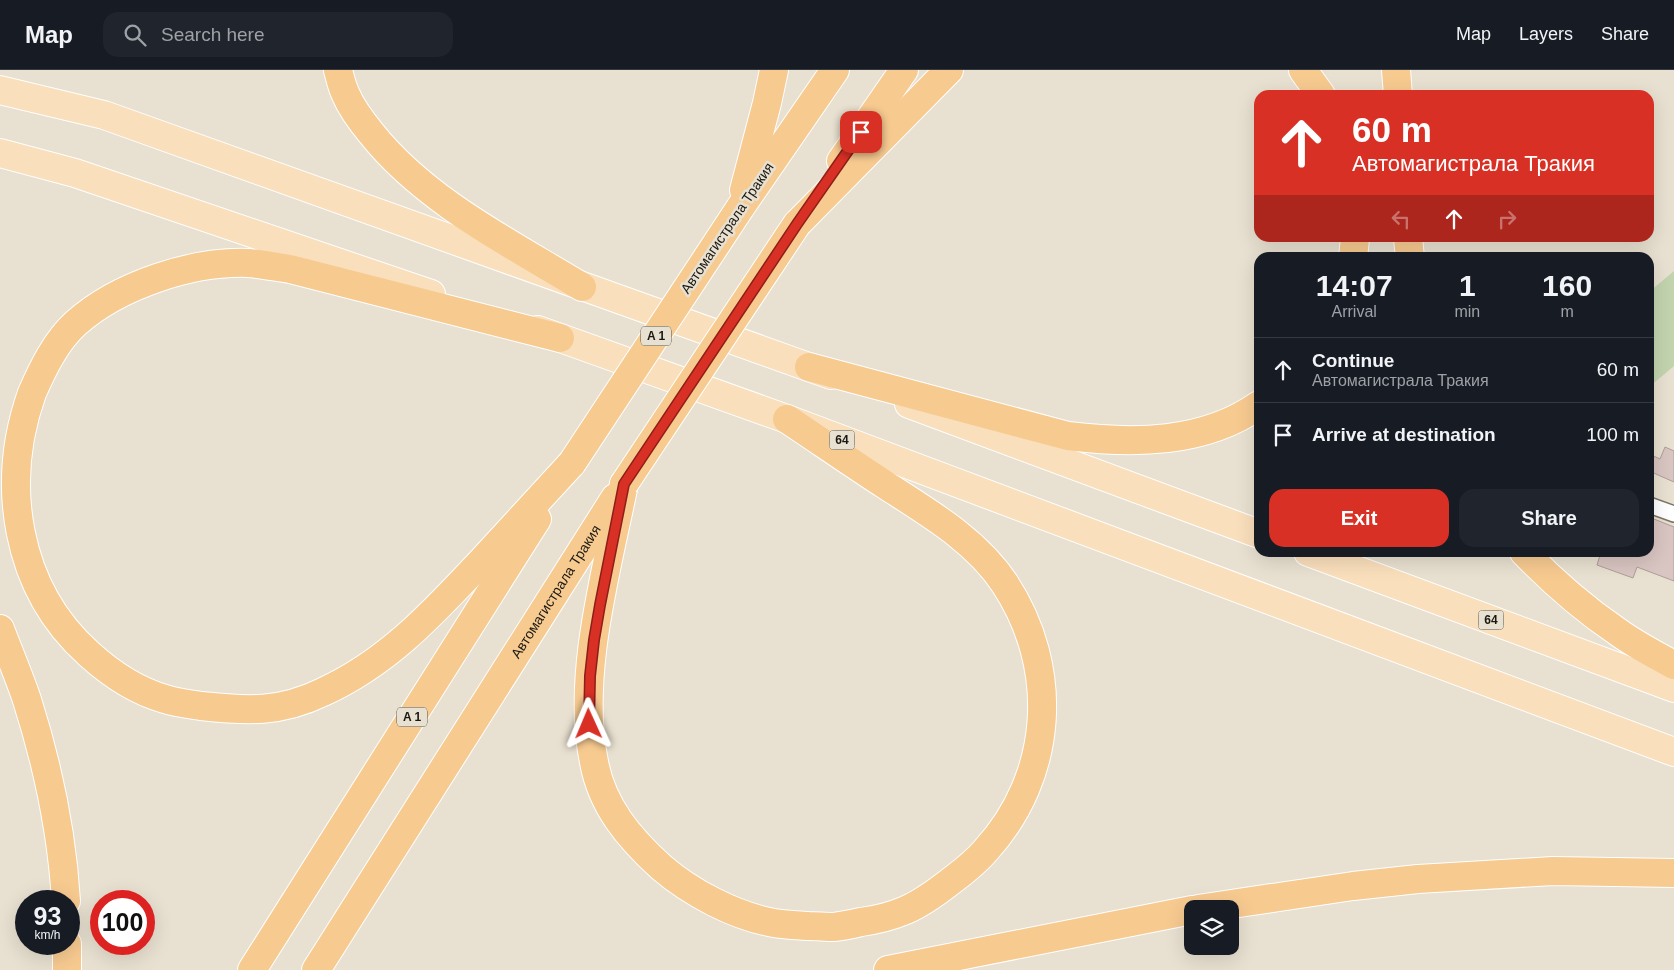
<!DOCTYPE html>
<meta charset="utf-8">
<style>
:root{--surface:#171b24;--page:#20242c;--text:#f1f3f6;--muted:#9ea1a6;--line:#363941;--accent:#d93025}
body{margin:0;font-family:Helvetica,sans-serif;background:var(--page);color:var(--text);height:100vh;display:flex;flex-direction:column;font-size:19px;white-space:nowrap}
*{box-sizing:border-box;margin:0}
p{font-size:16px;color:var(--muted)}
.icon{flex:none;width:28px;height:28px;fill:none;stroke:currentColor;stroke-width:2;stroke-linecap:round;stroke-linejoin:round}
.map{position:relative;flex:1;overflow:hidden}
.details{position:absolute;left:1254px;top:182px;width:400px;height:305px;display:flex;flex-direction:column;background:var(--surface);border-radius:15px;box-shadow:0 5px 20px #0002}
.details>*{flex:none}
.hud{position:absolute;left:1254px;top:20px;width:400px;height:152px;border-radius:15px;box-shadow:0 5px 20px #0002;background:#d93025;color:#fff;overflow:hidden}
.buttons{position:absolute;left:1184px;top:830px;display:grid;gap:10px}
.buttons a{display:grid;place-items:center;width:55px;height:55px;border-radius:10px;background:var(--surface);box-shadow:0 5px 20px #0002;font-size:25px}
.speed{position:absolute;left:15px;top:820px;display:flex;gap:10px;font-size:25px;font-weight:700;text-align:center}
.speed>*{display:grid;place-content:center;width:65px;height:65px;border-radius:50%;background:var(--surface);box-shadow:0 5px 20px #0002;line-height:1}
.speed small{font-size:12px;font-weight:400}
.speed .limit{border:8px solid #d22;background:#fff;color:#111}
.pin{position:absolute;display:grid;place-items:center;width:42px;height:42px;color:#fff;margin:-21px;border-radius:10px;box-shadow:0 2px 8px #0006}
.me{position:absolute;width:55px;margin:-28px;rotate:359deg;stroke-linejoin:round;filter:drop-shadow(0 0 4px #0008)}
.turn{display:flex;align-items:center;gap:18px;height:105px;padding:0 15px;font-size:22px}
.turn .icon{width:65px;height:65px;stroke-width:2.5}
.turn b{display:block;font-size:35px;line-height:42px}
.lanes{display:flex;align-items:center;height:48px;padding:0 15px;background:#0003;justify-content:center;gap:25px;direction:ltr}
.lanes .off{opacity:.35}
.eta{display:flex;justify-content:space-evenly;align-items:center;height:85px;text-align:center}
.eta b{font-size:30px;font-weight:800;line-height:35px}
.action{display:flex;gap:10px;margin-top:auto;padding:10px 15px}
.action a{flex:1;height:58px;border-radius:15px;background:var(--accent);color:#fff;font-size:20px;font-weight:800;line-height:58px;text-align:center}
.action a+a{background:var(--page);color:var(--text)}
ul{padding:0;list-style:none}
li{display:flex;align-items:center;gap:15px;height:65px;padding:0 15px;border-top:1px solid var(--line)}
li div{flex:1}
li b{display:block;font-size:19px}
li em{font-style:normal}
header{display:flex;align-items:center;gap:30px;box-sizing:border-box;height:70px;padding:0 25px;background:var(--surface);border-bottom:1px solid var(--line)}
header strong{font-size:24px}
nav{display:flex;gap:28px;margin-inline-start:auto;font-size:18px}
.search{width:350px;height:45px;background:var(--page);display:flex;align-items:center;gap:12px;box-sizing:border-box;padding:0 18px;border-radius:15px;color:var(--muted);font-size:19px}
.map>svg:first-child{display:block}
.green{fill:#c2d4ae}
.building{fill:#d9c5c1;stroke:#b09d98}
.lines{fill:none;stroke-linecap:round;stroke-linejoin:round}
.service-casing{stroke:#7d7667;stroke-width:18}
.primary-casing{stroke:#fff;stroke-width:30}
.motorway-casing{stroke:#fff;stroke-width:30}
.service{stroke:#fff;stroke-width:15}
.primary{stroke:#fadfbc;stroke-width:28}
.motorway{stroke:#f7ca90;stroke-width:28}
.motorway-bridge-casing{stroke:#fff;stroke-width:30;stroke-linecap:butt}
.motorway-bridge{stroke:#f7ca90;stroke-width:28}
.route-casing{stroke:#8d1f18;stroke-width:12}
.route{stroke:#d93025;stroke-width:9}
.labels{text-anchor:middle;stroke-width:5;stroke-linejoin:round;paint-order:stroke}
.shield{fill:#e8e0d0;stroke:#58544b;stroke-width:1}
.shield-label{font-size:12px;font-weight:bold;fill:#1a1812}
.street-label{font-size:14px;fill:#1a1812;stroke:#e8e0d0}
</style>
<header>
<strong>Map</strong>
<div class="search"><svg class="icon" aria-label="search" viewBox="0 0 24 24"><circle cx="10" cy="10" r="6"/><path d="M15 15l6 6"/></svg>Search here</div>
<nav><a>Map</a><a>Layers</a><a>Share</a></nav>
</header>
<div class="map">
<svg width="1674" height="900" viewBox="0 0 1674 900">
<rect width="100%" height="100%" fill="#e8e0d0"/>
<!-- green -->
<path class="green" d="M1674,201V296L1649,317V222Z"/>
<!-- building -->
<path class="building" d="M1665,377L1674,381V412L1649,401V384L1660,389Z
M1649,447L1674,457V511L1637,497L1633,508L1597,495L1601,482H1649Z"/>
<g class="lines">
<!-- service casing -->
<g class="service-casing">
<path id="service" d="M1649,435L1674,444"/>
</g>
<!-- primary casing -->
<g class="primary-casing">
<path id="primary" d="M0,20L104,45L831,305
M0,83L75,103L431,224
M538,260L787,349L1674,682
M909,334L1259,464
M1308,482L1674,618"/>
</g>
<!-- motorway casing -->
<g class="motorway-casing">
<g id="motorway">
<path d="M338,0C340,8 342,17 346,25C352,39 362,52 371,63C425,131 510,173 582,217"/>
<path d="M1303,0L1321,25"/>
<path d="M1396,0L1398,25"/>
<path d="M841,91L904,0"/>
<path d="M744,120L767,33L774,0"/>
<path d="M740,138L835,0"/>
<path d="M797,154L949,0"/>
<path d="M1408,168L1410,188"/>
<path d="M1353,188L1355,168"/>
<path d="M560,268L290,199C276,197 262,194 248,193C192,191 119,215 76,253C56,271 43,298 32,323C0,413 15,518 89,584C111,604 137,621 165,629C177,633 189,634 201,636C247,641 280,643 323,622C387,593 432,544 479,494C510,460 541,427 572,393"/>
<path d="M809,297L1068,366C1133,374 1204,374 1259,335"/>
<path d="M624,414C607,499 576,607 594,692C602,736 629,768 661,797C691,823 735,846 774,853C785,855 797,855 808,856C816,856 826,857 834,857C843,856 852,854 861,852C876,850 892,846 906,840C922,833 937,822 951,811C963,802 976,792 986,780C1054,705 1060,598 1005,514C977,471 929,443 887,416C853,394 820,371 787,349"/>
<path d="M1524,482C1553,512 1584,539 1618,562C1636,575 1655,585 1674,595"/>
<path d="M0,559C9,583 19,606 27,630C48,696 62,763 66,831"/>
<path d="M1198,839L1353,816L1418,809L1553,801L1674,803"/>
<path d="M67,900V874"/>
<path d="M252,900L537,449"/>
<path id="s1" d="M316,900L615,428"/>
<path d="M888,900L1192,840"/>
</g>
</g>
<!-- service -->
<use href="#service" class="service"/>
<!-- primary -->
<use href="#primary" class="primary"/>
<!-- motorway -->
<use href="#motorway" class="motorway"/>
<!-- motorway-bridge casing -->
<g class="motorway-bridge-casing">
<path id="motorway-bridge" d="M572,393L740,138
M624,414L797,154"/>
</g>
<!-- motorway-bridge -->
<use href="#motorway-bridge" class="motorway-bridge"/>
</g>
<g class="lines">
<!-- route casing -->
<g class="route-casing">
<path id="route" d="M589,654L590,606L594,570L600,535L624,414L797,154L861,62"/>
</g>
<!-- route -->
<use href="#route" class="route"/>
</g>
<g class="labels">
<!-- shield labels -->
<g class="shield">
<rect x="641" y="256.5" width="30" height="19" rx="4"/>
<rect x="829.5" y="360.5" width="25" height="19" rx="4"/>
<rect x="1478.5" y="540.5" width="25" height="19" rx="4"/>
<rect x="397" y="637.5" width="30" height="19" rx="4"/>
</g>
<g class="shield-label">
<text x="656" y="270">A 1</text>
<text x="842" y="374">64</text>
<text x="1491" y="554">64</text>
<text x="412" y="651">A 1</text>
</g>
<!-- street labels -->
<g class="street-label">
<text transform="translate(727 158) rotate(-56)" y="5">Автомагистрала Тракия</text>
<text dy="5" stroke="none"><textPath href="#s1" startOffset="448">Автомагистрала Тракия</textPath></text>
</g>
</g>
</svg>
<div class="buttons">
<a><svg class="icon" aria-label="layers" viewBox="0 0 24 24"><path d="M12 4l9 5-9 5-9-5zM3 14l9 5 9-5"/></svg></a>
</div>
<div class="speed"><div>93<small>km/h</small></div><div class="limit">100</div></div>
<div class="pin" style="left:861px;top:62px;background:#d93025"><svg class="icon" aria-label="arrive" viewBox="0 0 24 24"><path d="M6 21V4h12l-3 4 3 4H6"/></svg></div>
<svg class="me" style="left:589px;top:654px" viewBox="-20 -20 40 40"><path d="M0-17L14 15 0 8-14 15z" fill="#d93025" stroke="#fff" stroke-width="4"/></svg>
<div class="hud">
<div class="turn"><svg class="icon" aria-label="ahead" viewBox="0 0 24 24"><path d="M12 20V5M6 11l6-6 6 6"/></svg><div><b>60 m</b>Автомагистрала Тракия</div></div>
<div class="lanes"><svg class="icon off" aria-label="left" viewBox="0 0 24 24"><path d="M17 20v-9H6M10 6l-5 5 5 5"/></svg><svg class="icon" aria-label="ahead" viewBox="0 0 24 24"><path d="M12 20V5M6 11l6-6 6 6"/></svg><svg class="icon off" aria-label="right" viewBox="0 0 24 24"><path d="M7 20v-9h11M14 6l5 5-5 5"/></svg></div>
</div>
<section class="details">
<div class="eta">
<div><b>14:07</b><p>Arrival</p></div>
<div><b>1</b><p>min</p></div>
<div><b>160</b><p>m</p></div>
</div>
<ul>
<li><svg class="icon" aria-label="ahead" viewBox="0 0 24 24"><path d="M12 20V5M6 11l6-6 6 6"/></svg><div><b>Continue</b><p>Автомагистрала Тракия</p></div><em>60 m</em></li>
<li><svg class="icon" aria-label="arrive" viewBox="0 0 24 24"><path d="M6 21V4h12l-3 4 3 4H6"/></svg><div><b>Arrive at destination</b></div><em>100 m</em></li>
</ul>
<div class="action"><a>Exit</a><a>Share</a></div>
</section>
</div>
